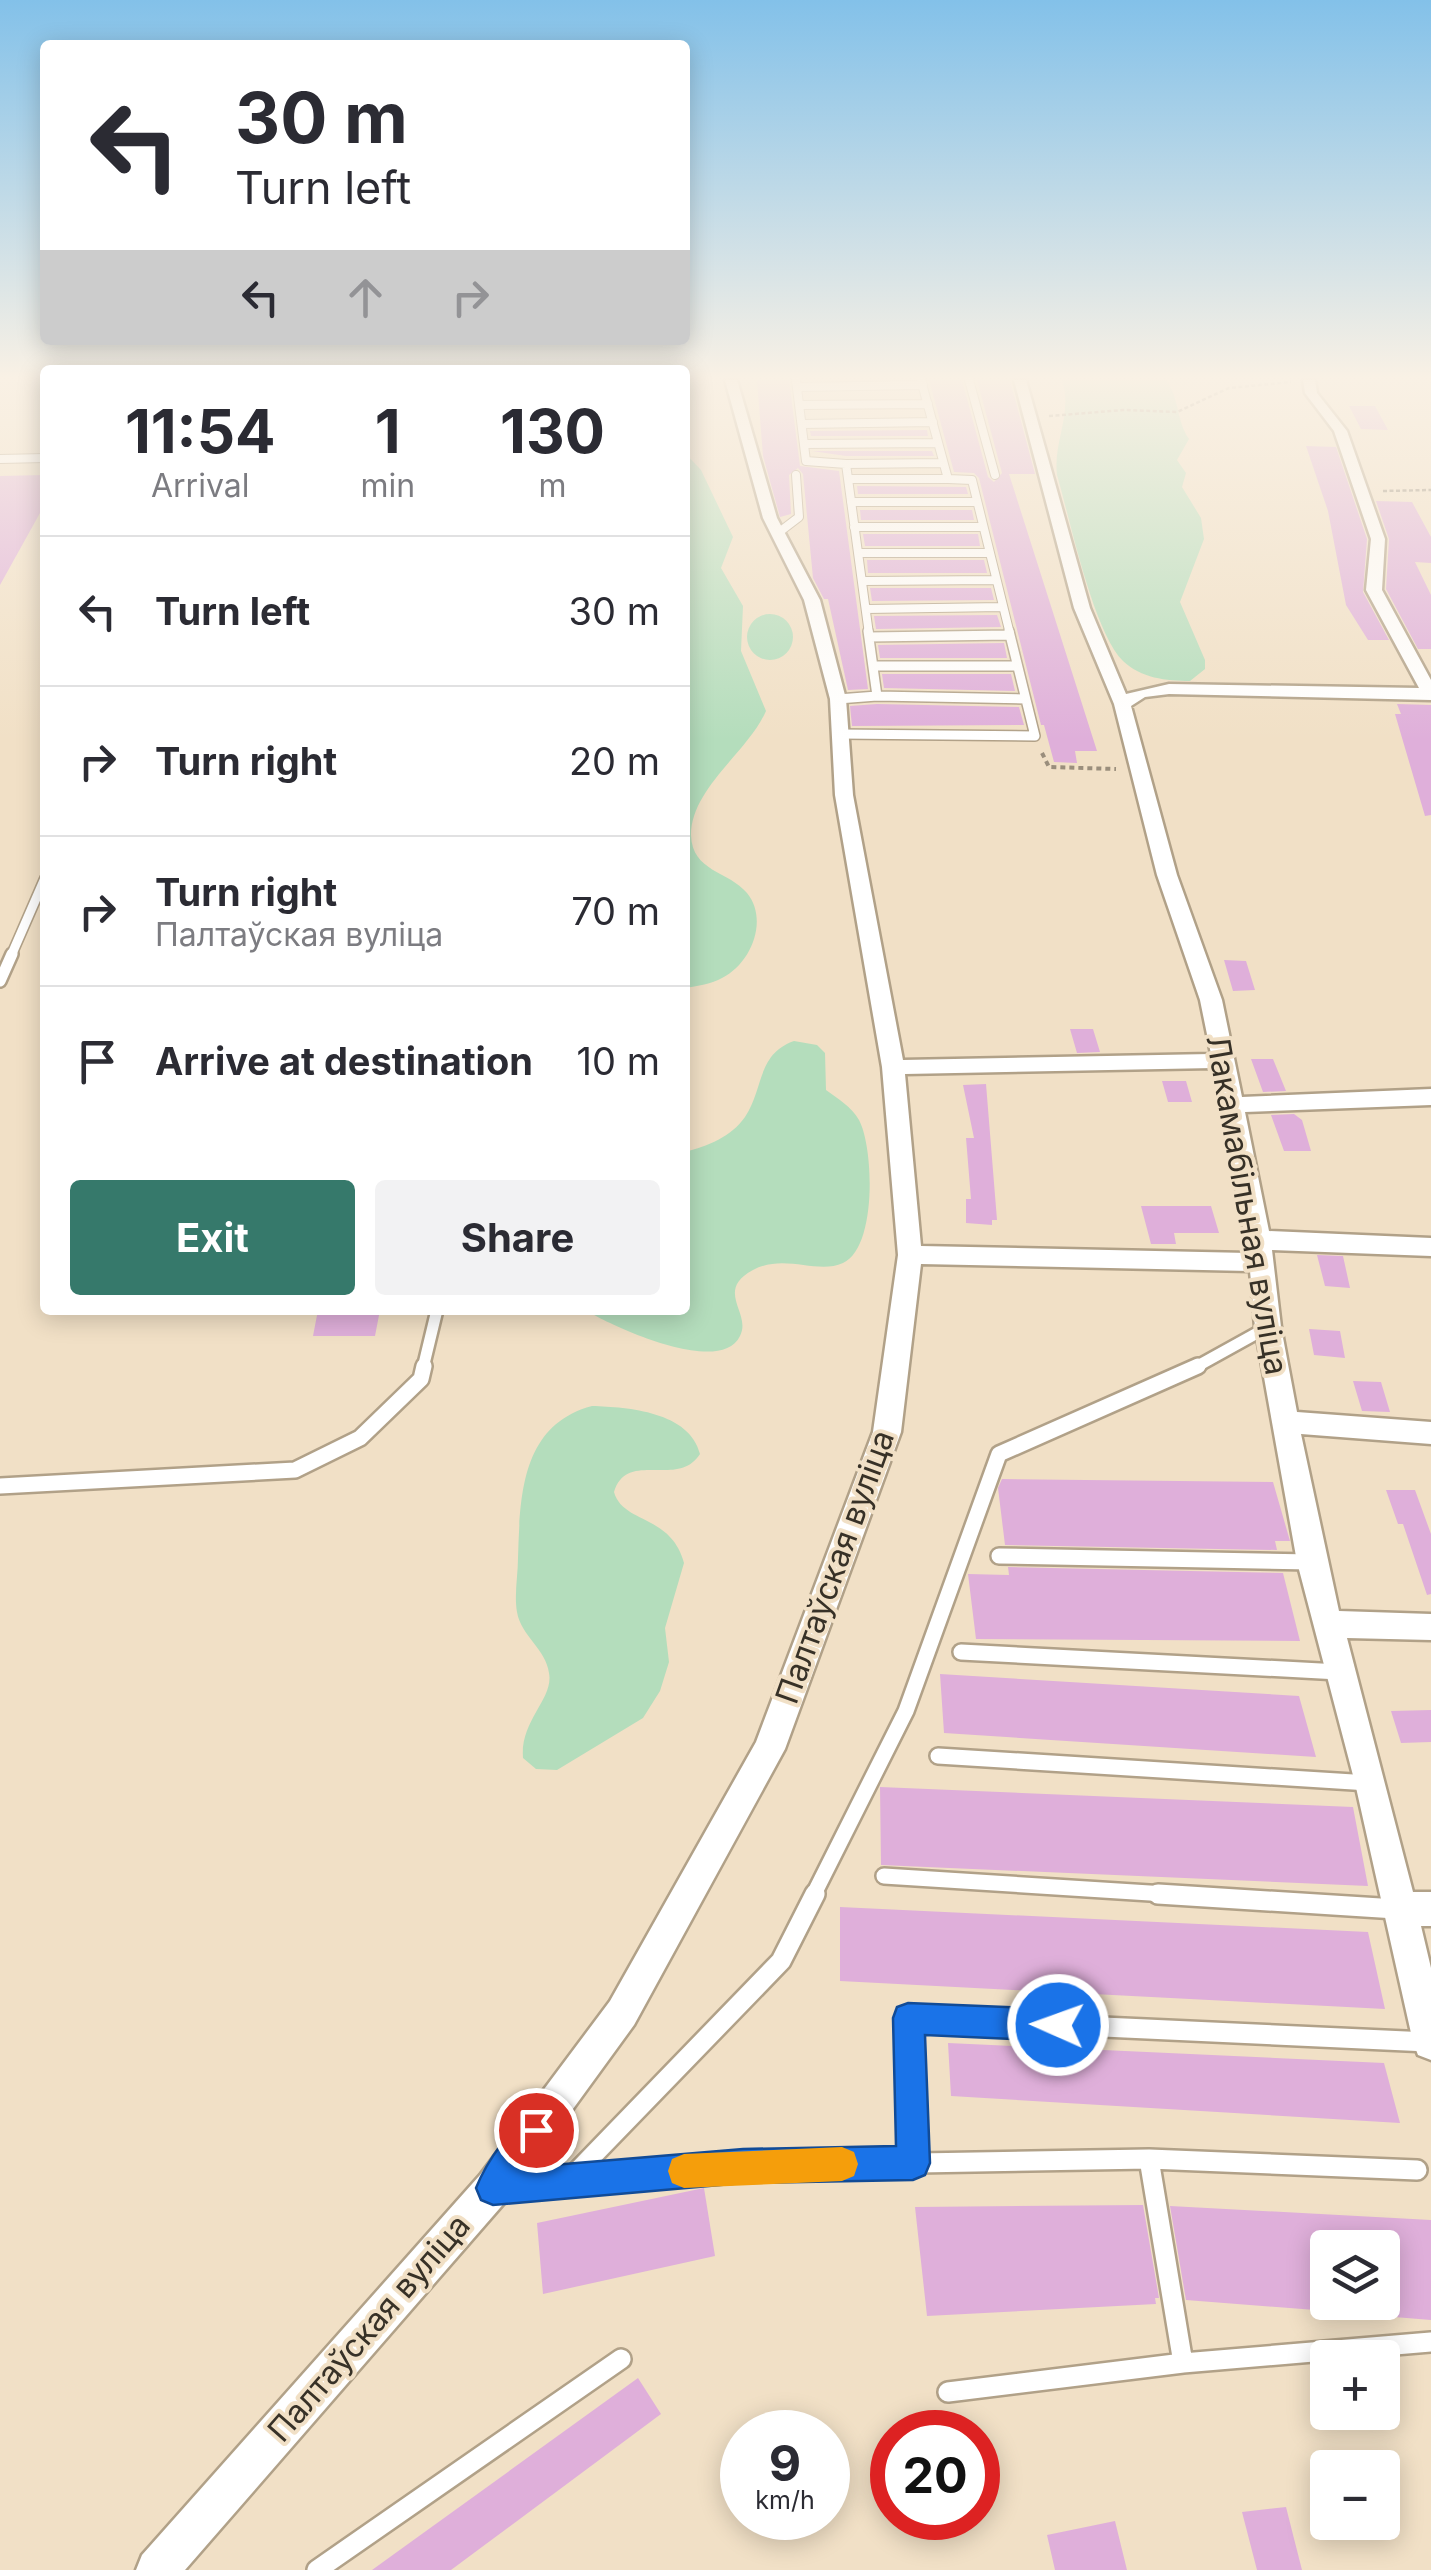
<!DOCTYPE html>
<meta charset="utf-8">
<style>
:root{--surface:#fff;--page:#f2f2f3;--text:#2b2b33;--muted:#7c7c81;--line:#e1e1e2;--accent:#36796b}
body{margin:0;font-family:Inter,sans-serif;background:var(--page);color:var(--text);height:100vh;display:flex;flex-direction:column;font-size:38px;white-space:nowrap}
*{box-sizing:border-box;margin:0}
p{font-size:32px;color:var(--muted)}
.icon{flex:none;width:55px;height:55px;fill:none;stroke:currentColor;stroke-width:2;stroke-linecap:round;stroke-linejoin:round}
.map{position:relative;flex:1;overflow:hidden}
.panel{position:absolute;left:40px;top:365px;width:650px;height:950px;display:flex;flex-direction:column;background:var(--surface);border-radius:10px;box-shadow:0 5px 25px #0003}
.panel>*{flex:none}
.hud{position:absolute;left:40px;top:40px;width:650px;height:305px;border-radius:10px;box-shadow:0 5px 25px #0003;background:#fff;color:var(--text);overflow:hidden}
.fabs{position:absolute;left:1310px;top:2230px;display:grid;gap:20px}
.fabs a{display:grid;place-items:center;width:90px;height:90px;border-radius:10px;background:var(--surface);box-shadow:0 5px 25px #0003;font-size:50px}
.speed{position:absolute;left:720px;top:2410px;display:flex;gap:20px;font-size:50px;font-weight:700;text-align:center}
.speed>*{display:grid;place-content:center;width:130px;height:130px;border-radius:50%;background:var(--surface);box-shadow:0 5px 25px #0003;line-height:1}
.speed small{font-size:25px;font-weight:400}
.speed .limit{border:15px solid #d22;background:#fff;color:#111}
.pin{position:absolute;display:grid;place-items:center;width:85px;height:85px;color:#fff;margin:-42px;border:5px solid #fff;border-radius:50%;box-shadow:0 2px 10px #0007}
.me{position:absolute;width:110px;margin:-55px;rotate:272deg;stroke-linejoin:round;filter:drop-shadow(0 0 8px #0008)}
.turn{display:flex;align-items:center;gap:35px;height:210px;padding:0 30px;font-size:45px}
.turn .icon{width:130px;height:130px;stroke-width:2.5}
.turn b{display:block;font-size:70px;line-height:85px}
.lanes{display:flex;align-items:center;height:95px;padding:0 30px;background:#0003;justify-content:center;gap:50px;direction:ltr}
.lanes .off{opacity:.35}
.eta{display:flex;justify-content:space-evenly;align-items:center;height:170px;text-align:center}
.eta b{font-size:60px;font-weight:700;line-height:70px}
.button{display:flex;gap:20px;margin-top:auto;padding:20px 30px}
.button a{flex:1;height:115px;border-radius:10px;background:var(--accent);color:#fff;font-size:40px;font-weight:700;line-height:115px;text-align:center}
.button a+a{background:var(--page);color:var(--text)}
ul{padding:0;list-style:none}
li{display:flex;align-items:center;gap:30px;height:150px;padding:0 30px;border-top:2px solid var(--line)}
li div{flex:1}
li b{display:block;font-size:38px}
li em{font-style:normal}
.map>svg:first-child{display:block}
.green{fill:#b4ddbc}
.building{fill:#dfafda}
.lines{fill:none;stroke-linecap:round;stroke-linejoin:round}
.service-far4-casing{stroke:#b1a188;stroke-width:10}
.service-far3-casing{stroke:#b1a188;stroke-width:12}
.service-far2-casing{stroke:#b1a188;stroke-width:16}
.service-far1-casing{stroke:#b1a188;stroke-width:20}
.service-casing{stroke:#b1a188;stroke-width:24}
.minor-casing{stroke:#b1a188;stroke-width:5}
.path-far1{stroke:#9a8e7c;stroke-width:2.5;stroke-dasharray:4 2.5;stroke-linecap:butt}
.path{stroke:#9a8e7c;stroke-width:4;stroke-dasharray:5 4;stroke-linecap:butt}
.service-far4{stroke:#fff;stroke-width:8}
.service-far3{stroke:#fff;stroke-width:9}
.service-far2{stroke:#fff;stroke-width:11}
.service-far1{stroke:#fff;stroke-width:15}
.service{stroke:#fff;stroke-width:19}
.minor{fill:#fff;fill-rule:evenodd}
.route{fill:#1a73e8;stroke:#114b97;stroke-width:2.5}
.slow{fill:#f59e0b}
.labels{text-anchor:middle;stroke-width:8;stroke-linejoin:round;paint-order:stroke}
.street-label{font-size:32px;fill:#373127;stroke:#f1e0c6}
</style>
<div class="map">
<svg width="1431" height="2570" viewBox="0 0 1431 2570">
<rect width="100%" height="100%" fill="#f1e0c6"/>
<!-- green -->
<path class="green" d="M1062,380H1166C1180,399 1176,420 1189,439L1177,460L1186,473L1182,487L1201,518L1204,539L1180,602L1205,660V669L1190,681C1166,681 1141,678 1123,661C1093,631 1070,519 1057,475C1053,441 1073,414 1062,380Z
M685,453L701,470L733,537L721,568L743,606L741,651L766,711C749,751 691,788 691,835C692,872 729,871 747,893C769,920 751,964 722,978C712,984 697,986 685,988Z
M747 637a23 23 0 1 1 46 0a23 23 0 1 1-46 0Z
M794,1041L817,1045L825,1053L826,1090C838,1099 851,1106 859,1120C874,1148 877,1248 843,1263C817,1275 785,1253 753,1270C714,1291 752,1313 740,1336C720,1377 612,1326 585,1310H685V1152C708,1146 731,1137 745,1117C764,1088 757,1054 794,1041Z
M592,1406C628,1407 690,1412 700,1454C678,1489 627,1449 614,1492C623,1524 671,1514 684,1563L665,1628L669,1662L660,1691L643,1718L557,1770L536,1769L523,1758C520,1720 554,1699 549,1673C546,1649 521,1636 517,1612C514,1595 518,1575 518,1558C520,1496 521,1425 592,1406Z"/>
<!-- building -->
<path class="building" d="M757,380H789L800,466L839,471L868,689L848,690L828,599H824L813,578L803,474L798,468L789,475L791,514L780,517L763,456Z
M929,380H962L988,477L994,482L1002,473L977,380H1010L1035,474H1009L1097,751H1075L1077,763L1054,762L1044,725H1041L979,478L974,473L954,472Z
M1349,406H1375L1388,430L1361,429Z
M927,430L928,436H811L810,431Z
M1306,446L1336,447L1367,539L1363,592L1389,640H1368L1346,605L1328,511Z
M812,451H932L934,456H846Z
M45,475V504L0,585V476Z
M857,486L966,487L968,494H858Z
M1376,501L1412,502L1431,537V563L1415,562L1431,595V649H1418L1386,589L1389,539Z
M860,510H972L974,520H861Z
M863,534H978L980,546H865Z
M867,560H984L987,573H868Z
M870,588H991L994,600L872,601Z
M997,615L1001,627L876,629L874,616Z
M1004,643L1007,658H880L878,645Z
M882,674H1011L1015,691L884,688Z
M877,704L1019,707L1024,725L852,726L850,706Z
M1397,704L1431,705V815L1425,816L1395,714H1401Z
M1224,960L1246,961L1255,990L1233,991Z
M1070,1029H1093L1100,1052L1077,1053Z
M1251,1059H1273L1286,1091L1263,1092Z
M1162,1081H1186L1192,1102H1168Z
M986,1084L997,1220H992V1225L966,1223V1199H971L966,1138H974L963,1085Z
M1294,1114L1302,1120L1311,1151H1284L1271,1115Z
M1141,1206H1211L1219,1233H1174L1176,1244H1151Z
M1317,1255L1343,1256L1350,1288L1325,1286Z
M318,1310H380L375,1336H313Z
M1309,1329L1340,1331L1345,1358L1314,1355Z
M1353,1381L1381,1382L1390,1412L1362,1411Z
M1002,1479L1273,1482L1290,1541H1275L1277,1550L1005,1545L998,1488Z
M1386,1490H1415L1431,1534V1594L1427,1595L1403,1524H1398Z
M1008,1567L1283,1573L1300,1641L976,1639L968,1574L1009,1575Z
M940,1674L1299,1696L1316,1757L944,1733Z
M1431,1710V1742L1401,1743L1391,1711Z
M880,1787L1353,1807L1368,1886L881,1865Z
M840,1907L1368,1932L1385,2009L840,1981Z
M948,2043L1384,2063L1400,2123L951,2096Z
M704,2188L715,2256L543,2294L537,2223Z
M1143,2205L1159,2298H1155L1156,2304L927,2316L915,2207Z
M1170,2206L1431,2220V2320L1382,2316V2248H1328V2311L1186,2300Z
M638,2378L661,2414L451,2570H372Z
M1286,2507L1302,2570H1257L1242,2512Z
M1115,2521L1127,2570H1055L1047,2535Z"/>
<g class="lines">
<!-- service-far4 casing -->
<g class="service-far4-casing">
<path id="service-far4" d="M796,380L806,461L846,464L869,634
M921,380L948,479L972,480L1010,634
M969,380L995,475
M797,387L923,385
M799,405L928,404
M802,424L933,422
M804,444L938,443
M0,459L45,458
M846,464L943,463
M848,479H948
M851,502H977
M854,527H983
M778,533L799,517L796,475
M858,553H990
M862,581L996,580
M866,609L1003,607"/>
</g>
<!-- service-far3 casing -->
<g class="service-far3-casing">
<path id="service-far3" d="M869,637L1010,635
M873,666H1017
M877,696L1025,699
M838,699L877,696L868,631
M840,734L1035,736L1009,631
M11,956L45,878"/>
</g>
<!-- service-far2 casing -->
<g class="service-far2-casing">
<path id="service-far2" d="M0,981L12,954
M423,1368L437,1310
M1194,1368L1268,1327"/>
</g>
<!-- service-far1 casing -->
<g class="service-far1-casing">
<path id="service-far1" d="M0,1486L295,1470L360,1438L421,1379L424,1366
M999,1556L1311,1562
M961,1652L1339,1672
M938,1756L1369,1783
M884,1876L1197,1896
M813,1896L906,1711L999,1454L1198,1366"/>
</g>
<!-- service casing -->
<g class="service-casing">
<path id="service" d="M1158,1894L1396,1909
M1149,2159L1417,2170
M913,2163L908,2018L1428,2042
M568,2181L781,1961L815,1894
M500,2187L743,2166L1149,2159L1183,2363
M948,2392L1183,2363L1431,2342
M317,2570L621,2359"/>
</g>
<!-- minor casing -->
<g class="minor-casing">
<path id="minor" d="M725,380H737L777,518L820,600L846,699L853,795L903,1060L1211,1054L1200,1000L1157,875L1114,704L1074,608L1014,380H1026L1090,608L1126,694L1169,684L1419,688L1366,590L1371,539L1334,431L1305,393L1303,380H1315L1317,393L1347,431L1385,539L1382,590L1431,680V700L1169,694L1145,697L1131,706L1177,875L1222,1000L1242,1097L1431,1089V1105L1245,1112L1269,1231L1431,1238V1256L1272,1250L1281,1327L1297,1412L1431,1422V1444L1301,1434L1339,1611L1431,1614V1640L1347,1638L1413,1892H1431V1926H1421L1431,1968V2060L1418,2055L1413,2042L1355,1783L1297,1562L1255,1327L1250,1271L921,1264L901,1432L785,1749L634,2025L506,2201L185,2570H136L142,2555L480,2175L610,2001L756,1742L873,1432L898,1255L882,1067L835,795L830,699L804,600L763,518ZM1214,1068L1248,1253L921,1246L905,1074Z"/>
</g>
<!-- path-far1 -->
<path class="path-far1" d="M1049,416L1124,410L1177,412L1229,388L1291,382
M1383,491L1431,490"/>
<!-- path -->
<path class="path" d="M1042,753L1049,767L1116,769"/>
<!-- service-far4 -->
<use href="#service-far4" class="service-far4"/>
<!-- service-far3 -->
<use href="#service-far3" class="service-far3"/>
<!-- service-far2 -->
<use href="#service-far2" class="service-far2"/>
<!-- service-far1 -->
<use href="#service-far1" class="service-far1"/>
<!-- service -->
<use href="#service" class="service"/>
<!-- minor -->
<use href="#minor" class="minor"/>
</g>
<!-- sky -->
<linearGradient id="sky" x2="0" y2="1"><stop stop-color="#83c1e9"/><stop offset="0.51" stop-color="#f9f1e5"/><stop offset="1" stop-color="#f9f1e5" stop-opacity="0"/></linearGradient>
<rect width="1431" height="740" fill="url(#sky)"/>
<!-- route -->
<path class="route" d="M908,2003L1058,2009L1069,2014L1074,2025L1069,2036L1058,2041L925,2035L930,2163L925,2175L913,2180L743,2183L493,2205L481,2200L476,2188C486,2163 512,2123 536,2113L548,2118L553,2130L529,2167L743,2149L896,2146L893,2018L897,2007Z"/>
<!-- slow -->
<path class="slow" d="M842,2147L854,2152L858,2164L854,2176L842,2181L684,2188L672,2183L668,2171L672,2159L684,2154Z"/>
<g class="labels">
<!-- street labels -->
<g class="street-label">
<text transform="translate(1247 1205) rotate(80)" y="11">Лакамабільная вуліца</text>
<text transform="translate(835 1567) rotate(-70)" y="11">Палтаўская вуліца</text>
<text transform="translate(369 2328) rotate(-49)" y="11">Палтаўская вуліца</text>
</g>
</g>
</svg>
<div class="fabs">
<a><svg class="icon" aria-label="layers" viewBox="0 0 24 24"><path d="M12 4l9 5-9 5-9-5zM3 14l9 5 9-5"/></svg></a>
<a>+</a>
<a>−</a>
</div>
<div class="speed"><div>9<small>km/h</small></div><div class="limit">20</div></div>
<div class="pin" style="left:536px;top:2130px;background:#d93025"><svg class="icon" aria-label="arrive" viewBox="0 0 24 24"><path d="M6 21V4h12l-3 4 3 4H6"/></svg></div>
<svg class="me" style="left:1058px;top:2025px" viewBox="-20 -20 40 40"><circle r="17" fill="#1a73e8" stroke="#fff" stroke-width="3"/><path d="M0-11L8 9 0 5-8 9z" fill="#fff"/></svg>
<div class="hud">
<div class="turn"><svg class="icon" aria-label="left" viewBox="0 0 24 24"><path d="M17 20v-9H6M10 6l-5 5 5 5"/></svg><div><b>30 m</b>Turn left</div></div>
<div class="lanes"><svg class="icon" aria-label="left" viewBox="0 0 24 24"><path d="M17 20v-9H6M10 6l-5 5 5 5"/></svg><svg class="icon off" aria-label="ahead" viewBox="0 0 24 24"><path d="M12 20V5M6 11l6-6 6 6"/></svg><svg class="icon off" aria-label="right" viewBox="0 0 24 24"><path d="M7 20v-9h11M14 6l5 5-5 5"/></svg></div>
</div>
<section class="panel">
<div class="eta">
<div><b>11:54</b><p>Arrival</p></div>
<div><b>1</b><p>min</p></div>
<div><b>130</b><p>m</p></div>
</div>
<ul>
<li><svg class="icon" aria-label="left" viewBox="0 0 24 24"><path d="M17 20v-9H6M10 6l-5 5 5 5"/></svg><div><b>Turn left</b></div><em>30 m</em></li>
<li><svg class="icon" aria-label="right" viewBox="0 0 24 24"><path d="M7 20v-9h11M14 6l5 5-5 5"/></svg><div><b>Turn right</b></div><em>20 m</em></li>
<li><svg class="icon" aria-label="right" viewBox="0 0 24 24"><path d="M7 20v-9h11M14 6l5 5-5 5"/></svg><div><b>Turn right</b><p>Палтаўская вуліца</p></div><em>70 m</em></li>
<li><svg class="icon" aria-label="arrive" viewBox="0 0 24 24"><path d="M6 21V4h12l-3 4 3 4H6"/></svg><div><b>Arrive at destination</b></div><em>10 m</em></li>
</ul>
<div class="button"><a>Exit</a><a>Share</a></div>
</section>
</div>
